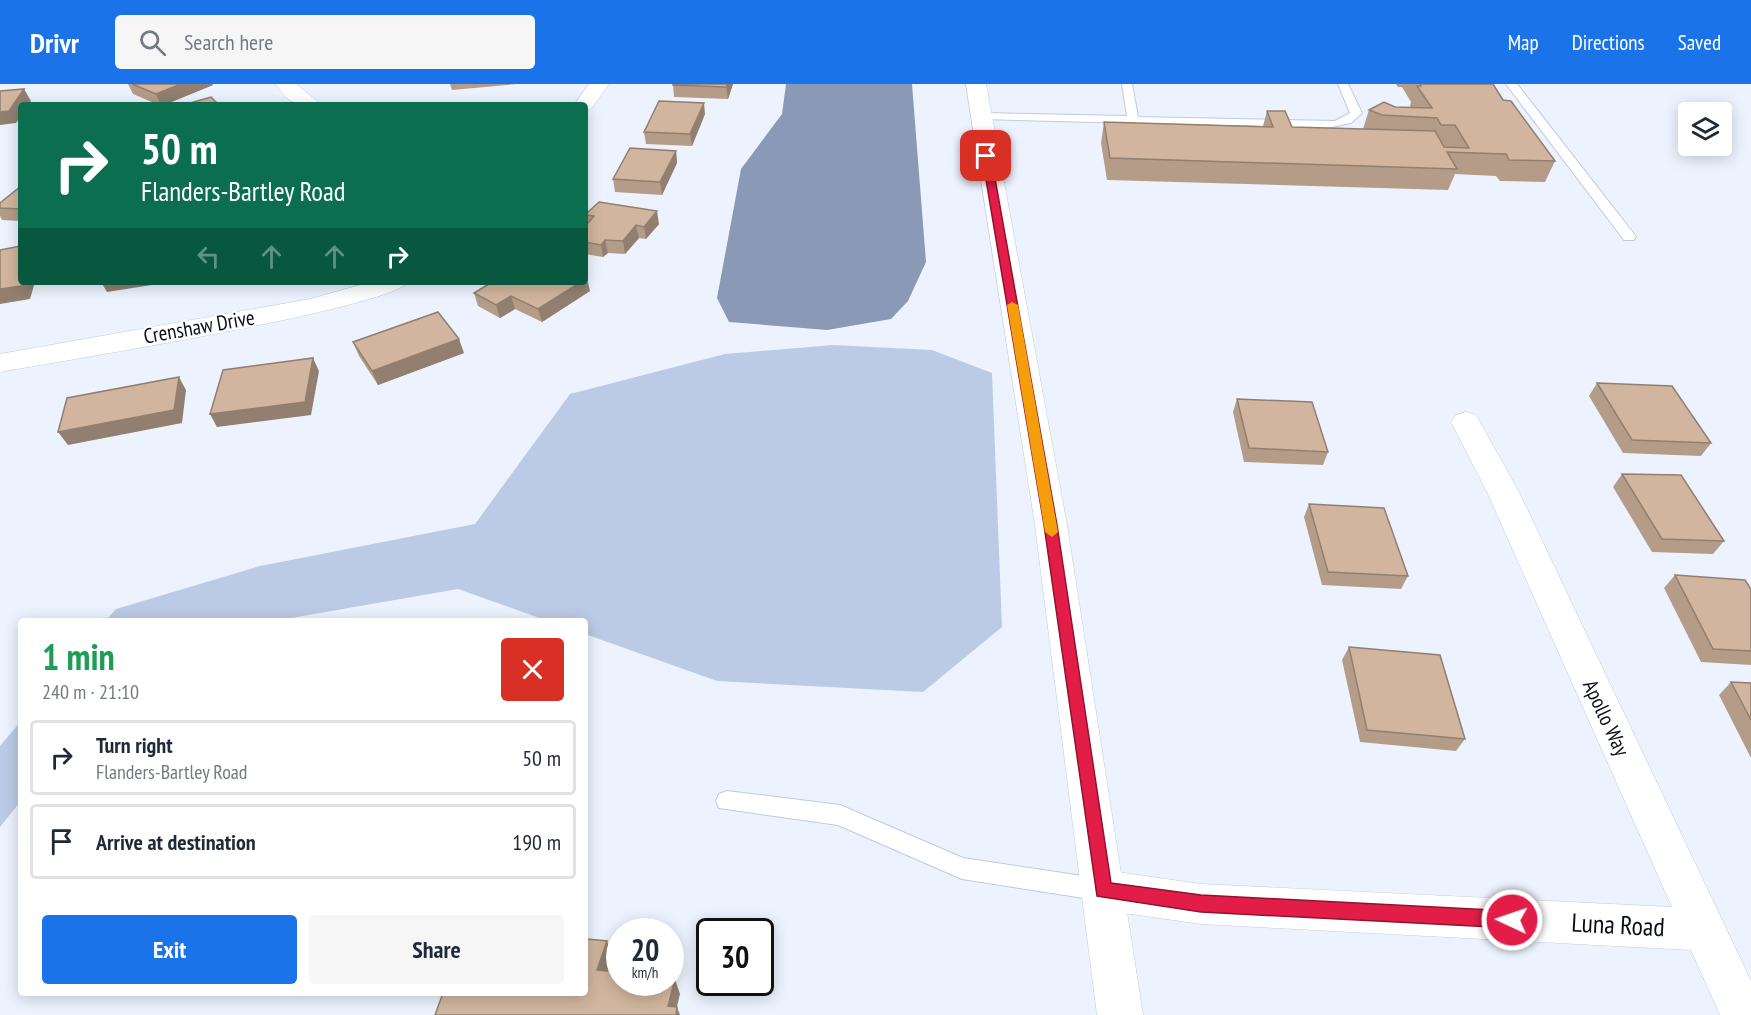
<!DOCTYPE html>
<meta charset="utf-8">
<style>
:root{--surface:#fff;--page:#f6f6f7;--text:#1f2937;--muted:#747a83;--line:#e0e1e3;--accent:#1a73e8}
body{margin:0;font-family:"PT Sans Narrow",sans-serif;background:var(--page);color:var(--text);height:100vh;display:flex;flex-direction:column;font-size:22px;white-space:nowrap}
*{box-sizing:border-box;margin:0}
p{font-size:20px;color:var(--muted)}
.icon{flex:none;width:33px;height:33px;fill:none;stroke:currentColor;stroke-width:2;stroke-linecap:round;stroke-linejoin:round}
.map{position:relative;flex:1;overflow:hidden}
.sheet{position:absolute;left:18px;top:534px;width:570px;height:378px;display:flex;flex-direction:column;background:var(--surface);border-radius:6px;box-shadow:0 3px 15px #0003}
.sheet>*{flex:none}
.top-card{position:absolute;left:18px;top:18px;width:570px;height:183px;border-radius:6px;box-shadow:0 3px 15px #0003;background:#0b6e4f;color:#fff;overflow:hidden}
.tools{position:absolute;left:1678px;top:18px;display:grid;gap:12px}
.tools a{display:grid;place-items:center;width:54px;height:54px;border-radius:6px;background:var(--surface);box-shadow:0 3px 15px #0003;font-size:30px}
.speed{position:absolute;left:606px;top:834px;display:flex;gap:12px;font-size:30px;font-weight:700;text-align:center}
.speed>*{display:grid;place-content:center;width:78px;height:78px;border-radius:50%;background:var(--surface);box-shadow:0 3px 15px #0003;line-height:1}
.speed small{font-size:15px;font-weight:400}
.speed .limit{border:3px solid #111;border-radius:9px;background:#fff;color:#111}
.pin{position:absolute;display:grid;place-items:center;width:51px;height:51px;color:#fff;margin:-26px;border-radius:12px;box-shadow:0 3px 9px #0006}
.me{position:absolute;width:66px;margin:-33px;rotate:273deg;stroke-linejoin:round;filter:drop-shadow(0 0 4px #0008)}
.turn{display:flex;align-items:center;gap:21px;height:126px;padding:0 24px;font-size:27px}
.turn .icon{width:78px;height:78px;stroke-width:2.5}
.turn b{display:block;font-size:42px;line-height:51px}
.lanes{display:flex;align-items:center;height:57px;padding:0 24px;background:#0003;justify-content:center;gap:30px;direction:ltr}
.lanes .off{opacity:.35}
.round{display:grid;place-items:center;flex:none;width:63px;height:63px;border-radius:6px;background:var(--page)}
.headline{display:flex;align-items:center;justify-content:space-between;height:102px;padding:0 24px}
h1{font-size:36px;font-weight:700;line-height:45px;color:#1e9e55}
.button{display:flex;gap:12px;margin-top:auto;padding:12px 24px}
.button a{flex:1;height:69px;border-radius:6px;background:var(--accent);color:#fff;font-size:24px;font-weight:700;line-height:69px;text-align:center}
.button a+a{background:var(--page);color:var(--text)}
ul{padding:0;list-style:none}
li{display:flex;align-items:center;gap:18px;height:75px;margin:0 12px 9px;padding:0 12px;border:3px solid var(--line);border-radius:6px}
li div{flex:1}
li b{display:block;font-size:22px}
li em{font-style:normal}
header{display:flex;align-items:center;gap:36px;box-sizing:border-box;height:84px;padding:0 30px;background:var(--accent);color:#fff}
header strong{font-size:28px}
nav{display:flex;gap:33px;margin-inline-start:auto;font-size:21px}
.search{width:420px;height:54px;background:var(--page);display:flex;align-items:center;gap:15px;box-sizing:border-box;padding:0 21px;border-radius:6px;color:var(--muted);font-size:22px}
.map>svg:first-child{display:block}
.green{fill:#bccbe5}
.water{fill:#8a9ab6}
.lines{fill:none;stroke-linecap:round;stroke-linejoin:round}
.service-casing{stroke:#bfcadc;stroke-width:2}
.minor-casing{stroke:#bfcadc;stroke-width:1}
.tertiary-casing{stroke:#bfcadc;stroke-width:1}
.service{fill:#fff;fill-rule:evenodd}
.minor{fill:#fff;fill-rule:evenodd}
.tertiary{fill:#fff;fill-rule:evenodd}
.wall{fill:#b49c88}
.shaded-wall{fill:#927f6f}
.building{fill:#d1b59e;stroke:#927f6f;stroke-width:1.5}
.route{fill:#e11d48;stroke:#92132f;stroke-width:1.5}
.slow{fill:#f59e0b}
.labels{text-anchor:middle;stroke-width:4.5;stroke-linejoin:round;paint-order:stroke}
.street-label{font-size:21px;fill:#0b0f15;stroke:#fff}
.near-street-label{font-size:26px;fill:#0b0f15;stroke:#fff}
</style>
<header>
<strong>Drivr</strong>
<div class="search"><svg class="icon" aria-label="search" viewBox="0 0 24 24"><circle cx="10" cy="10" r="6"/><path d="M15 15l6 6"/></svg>Search here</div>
<nav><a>Map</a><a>Directions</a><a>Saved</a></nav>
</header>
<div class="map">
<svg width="1751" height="931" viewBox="0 0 1751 931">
<rect width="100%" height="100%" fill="#ecf3fe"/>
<!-- green -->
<path class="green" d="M833,261L932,266L992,289L1002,543L923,608L717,597L585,550V537H548L458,505L274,537H105L116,525L260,482L475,440L570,310L725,270Z
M21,637V717L0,743V662Z"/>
<!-- water -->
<path class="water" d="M786,0H912L926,178L908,217L891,235L827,246L729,238L717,214L741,85L782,30Z"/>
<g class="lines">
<!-- service casing -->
<g class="service-casing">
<path id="service" d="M1122,0H1132L1138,33L1335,37L1350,29L1338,0H1348L1362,29L1351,39L1327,44L981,35L975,32L981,29L1127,32Z
M1506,0H1517L1634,150L1636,153L1634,156H1624Z
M727,707L840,721L963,774L1103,795L1111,798L1115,806L1111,814L1103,817L962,795L838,741L719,724L716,717L719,710Z"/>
</g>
<!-- minor casing -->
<g class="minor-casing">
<path id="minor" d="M276,0H296L322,21C299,21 289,22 276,0Z
M589,0H609L591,25L585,27V21H574Z
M371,198H408C389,225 54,278 0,288V270L310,215Z
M1466,328L1476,331L1519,408L1751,897V931H1720L1691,866L1201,840L1103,826L1088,820L1082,806L1088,792L1103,786L1201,800L1672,823L1487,408L1451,338L1456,331Z"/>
</g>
<!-- tertiary casing -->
<g class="tertiary-casing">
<path id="tertiary" d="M966,0H986L1067,441L1143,931H1097L1035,441Z"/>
</g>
<!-- service -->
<use href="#service" class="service"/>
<!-- minor -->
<use href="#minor" class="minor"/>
<!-- tertiary -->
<use href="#tertiary" class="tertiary"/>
</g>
<!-- wall -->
<path class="wall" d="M128,0H212L213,1L164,21H159L133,10Z
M450,0H517L452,6Z
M733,0L728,15L674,13L673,1Z
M1396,0H1493L1503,16L1555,77L1545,98L1500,97L1496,92L1455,90L1448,106L1107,96L1101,59L1104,38L1263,42L1267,27L1292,43L1363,45L1369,26L1395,23H1411L1410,22L1411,18L1402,3H1398Z
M705,30L692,62L646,60L644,48Z
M676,67L677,79L662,111L615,108L613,95Z
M21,102V137L2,136L0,132V119Z
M587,131L659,140L646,155L639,154L625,170L608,169L603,173L585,170V139L587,140L588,138Z
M590,207L542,238L515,225L500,234L478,222L474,209Z
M353,258L464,269L378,301L359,272Z
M1597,299L1711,359L1701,372L1623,369L1589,312Z
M1237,315L1328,368L1323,381L1244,378L1233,328Z
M1622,390L1724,457L1713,470L1652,468L1613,403Z
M1309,420L1408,492L1401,505L1322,501L1304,433Z
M1675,491L1751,505V581L1701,578L1664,504Z
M1349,563L1465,655L1456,667L1360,658L1342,576Z
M1731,598L1751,599V674L1719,611Z"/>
<!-- shaded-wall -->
<path class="shaded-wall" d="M181,0H212L213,1L164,21H161L156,10Z
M728,0H733L728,15L726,3Z
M24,5L31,17L28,21H21V32L16,39L0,41V28Z
M704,19L705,30L692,62L690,50Z
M676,67L677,79L662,111L660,98Z
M657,127L659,140L646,155L644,143Z
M636,141L639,154L625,170L623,157Z
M605,156L608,169L603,173L601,161Z
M587,194L590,207L542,238L538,225L581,198H585V195Z
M22,198H35L30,215L0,220V205Z
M101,198H171L107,208Z
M511,212L515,225L500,234L496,221Z
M459,255L464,269L378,301L372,287Z
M313,274L319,287L311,331L217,343L210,330Z
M179,293L186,306L182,339L68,361L58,348Z
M607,857L613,872L604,901L597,886Z
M675,895L680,910L675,931L668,922Z
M677,923L680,931H676Z"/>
<!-- building -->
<path class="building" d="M132,0H181L156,10Z
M673,0H728L726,3L673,1Z
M1420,0H1493L1503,16L1511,17L1555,77L1509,76L1506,70L1447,68L1457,85L1110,74L1104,38L1273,43L1267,27H1285L1292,43L1435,47L1444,63L1469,64L1455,41H1441L1437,34L1382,31L1369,26L1384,18L1395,23L1432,24L1417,2H1421Z
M24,5L9,27L0,28V7Z
M211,13L219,21H183Z
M659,17L704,19L690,50L644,48Z
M630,64L676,67L660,98L613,95Z
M21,102V125L0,124V119Z
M599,118L657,127L644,143L636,141L623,157L605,156L601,161L585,158V139L587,140L594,132L587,131V129Z
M21,162V198H22L21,202L0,205V166Z
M492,198H581L538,225L511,212L496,221L474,209Z
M438,228L459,255L372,287L353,258Z
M313,274L305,318L210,330L223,286Z
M179,293L174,326L58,348L67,314Z
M1597,299L1672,302L1711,359L1632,356Z
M1237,315L1312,318L1328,368L1249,364Z
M1622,390L1681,391L1724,457L1662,455Z
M1309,420L1384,424L1408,492L1328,488Z
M1675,491L1745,496L1751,505V567L1713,565Z
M1349,563L1440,571L1465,655L1367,646Z
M1731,598L1751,599V636Z
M587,855L607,857L597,886L620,888V898H670V894L675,895L668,922L677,923L676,931H435L443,909H585V860Z"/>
<!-- route -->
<path class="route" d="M986,69L991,72L1057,441L1111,799L1201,811L1512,827L1518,830L1521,836L1518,842L1512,844L1201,828L1097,812L1044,441L982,72Z"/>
<!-- slow -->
<path class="slow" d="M1012,218L1018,221L1058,448L1052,453L1045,448L1007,221Z"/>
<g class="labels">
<!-- street labels -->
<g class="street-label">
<text transform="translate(199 243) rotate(-10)" y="7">Crenshaw Drive</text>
<text transform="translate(1606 634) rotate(65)" y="7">Apollo Way</text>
</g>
<!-- near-street labels -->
<g class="near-street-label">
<text transform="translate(1618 841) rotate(3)" y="9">Luna Road</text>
</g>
</g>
</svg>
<div class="tools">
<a><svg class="icon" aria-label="layers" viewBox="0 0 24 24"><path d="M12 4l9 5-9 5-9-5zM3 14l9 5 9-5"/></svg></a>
</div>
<div class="speed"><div>20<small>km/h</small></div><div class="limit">30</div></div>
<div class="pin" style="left:986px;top:72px;background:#d93025"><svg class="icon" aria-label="arrive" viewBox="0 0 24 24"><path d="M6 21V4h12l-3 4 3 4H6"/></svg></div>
<svg class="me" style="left:1512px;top:836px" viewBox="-20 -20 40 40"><circle r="17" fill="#e11d48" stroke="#fff" stroke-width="3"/><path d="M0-11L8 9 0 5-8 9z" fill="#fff"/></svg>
<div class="top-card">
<div class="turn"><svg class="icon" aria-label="right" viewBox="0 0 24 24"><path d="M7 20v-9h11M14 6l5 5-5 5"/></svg><div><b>50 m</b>Flanders-Bartley Road</div></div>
<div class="lanes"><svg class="icon off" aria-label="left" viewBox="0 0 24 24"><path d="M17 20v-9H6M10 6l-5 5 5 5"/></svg><svg class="icon off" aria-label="ahead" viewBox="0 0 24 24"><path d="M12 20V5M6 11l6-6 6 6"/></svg><svg class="icon off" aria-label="ahead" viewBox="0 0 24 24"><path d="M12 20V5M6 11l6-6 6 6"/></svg><svg class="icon" aria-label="right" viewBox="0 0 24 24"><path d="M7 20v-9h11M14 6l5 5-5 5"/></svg></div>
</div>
<section class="sheet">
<div class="headline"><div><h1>1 min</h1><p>240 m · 21:10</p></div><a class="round" style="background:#d93025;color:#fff"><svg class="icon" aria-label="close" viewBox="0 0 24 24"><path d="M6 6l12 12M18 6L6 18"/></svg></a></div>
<ul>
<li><svg class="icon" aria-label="right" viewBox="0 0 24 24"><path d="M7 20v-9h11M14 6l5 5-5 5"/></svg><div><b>Turn right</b><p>Flanders-Bartley Road</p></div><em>50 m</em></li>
<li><svg class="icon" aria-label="arrive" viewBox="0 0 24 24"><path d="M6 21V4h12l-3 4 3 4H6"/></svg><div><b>Arrive at destination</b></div><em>190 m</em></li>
</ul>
<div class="button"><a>Exit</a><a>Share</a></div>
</section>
</div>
